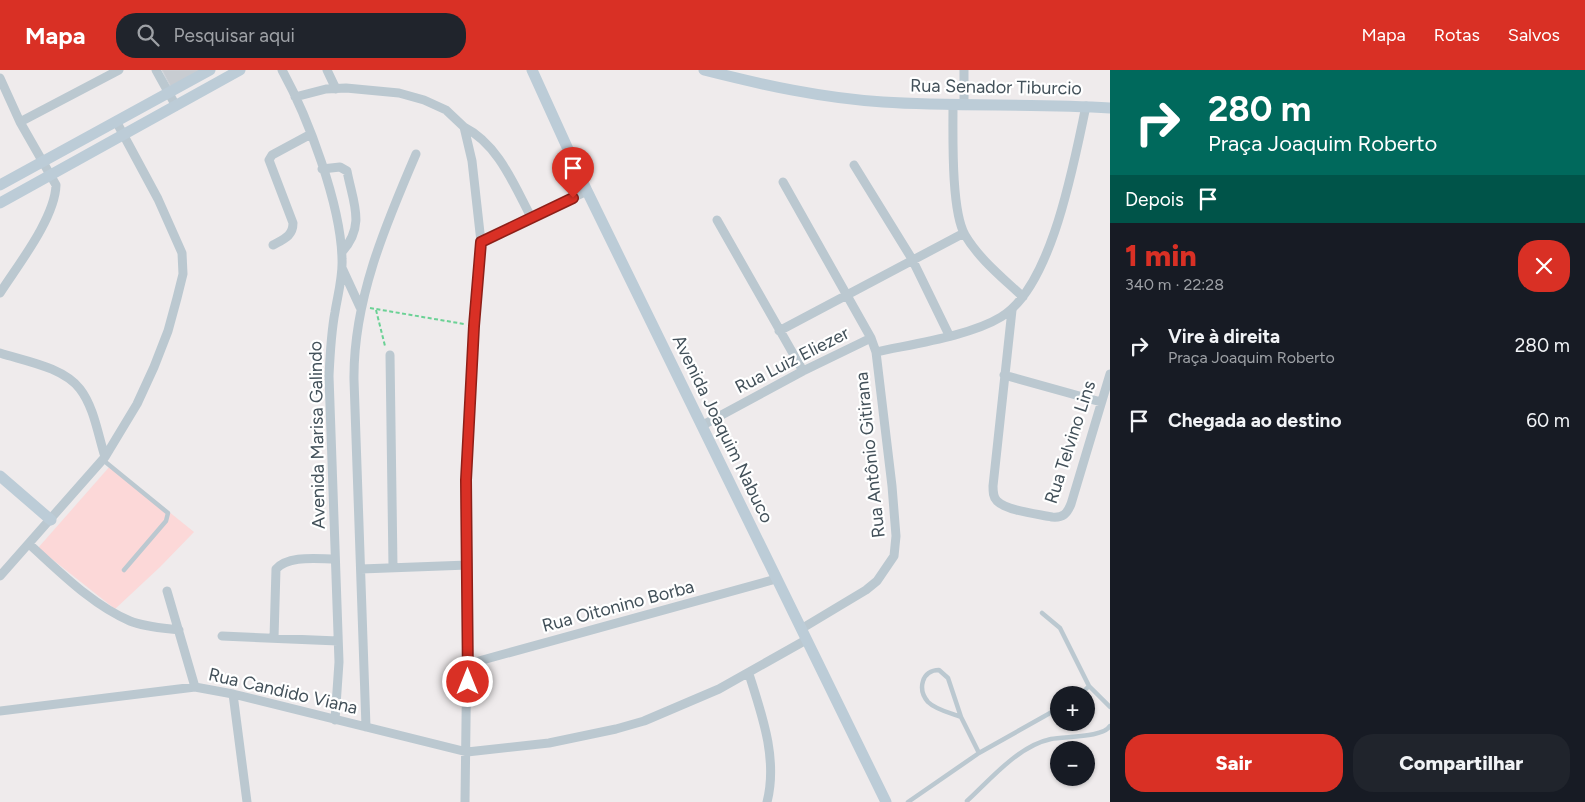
<!DOCTYPE html>
<html lang="pt">
<meta charset="utf-8">
<style>
:root{--surface:#171b24;--page:#20242c;--text:#f1f3f6;--muted:#9ea1a6;--accent:#d93025}
body{margin:0;font-family:Figtree,sans-serif;background:var(--page);color:var(--text);height:100vh;display:flex;flex-direction:column;font-size:19px;white-space:nowrap}
*{box-sizing:border-box;margin:0}
p{font-size:16px;color:var(--muted)}
.icon{flex:none;width:28px;height:28px;fill:none;stroke:currentColor;stroke-width:2;stroke-linecap:round;stroke-linejoin:round}
.map{position:relative;flex:1;overflow:hidden}
.panel{display:flex;flex-direction:column;background:var(--surface);width:475px}
.panel>*{flex:none}
.top-card{background:#00695c;color:#fff;overflow:hidden}
.controls{position:absolute;left:1050px;top:616px;display:grid;gap:10px}
.controls a{display:grid;place-items:center;width:45px;height:45px;border-radius:50%;background:var(--surface);box-shadow:0 1px 4px #0004;font-size:25px}
.pin{position:absolute;display:grid;place-items:center;width:42px;height:42px;color:#fff;margin:-51px -21px;border-radius:50% 50% 50% 0;rotate:-45deg;box-shadow:0 0 5px #0007}
.pin .icon{rotate:45deg}
.me{position:absolute;width:55px;margin:-28px;rotate:0deg;stroke-linejoin:round;filter:drop-shadow(0 0 4px #0008)}
.turn{display:flex;align-items:center;gap:18px;height:105px;padding:0 15px;font-size:22px}
.turn .icon{width:65px;height:65px;stroke-width:2.5}
.turn b{display:block;font-size:35px;line-height:42px}
.then{display:flex;align-items:center;height:48px;padding:0 15px;background:#0003;gap:10px;font-size:19px}
.round{display:grid;place-items:center;flex:none;width:52px;height:52px;border-radius:20px;background:var(--page)}
.headline{display:flex;align-items:center;justify-content:space-between;height:85px;padding:0 15px}
h1{font-size:30px;font-weight:800;line-height:38px;color:var(--accent)}
.action{display:flex;gap:10px;margin-top:auto;padding:10px 15px}
.action a{flex:1;height:58px;border-radius:20px;background:var(--accent);color:#fff;font-size:20px;font-weight:800;line-height:58px;text-align:center}
.action a+a{background:var(--page);color:var(--text)}
ul{padding:0;list-style:none}
li{display:flex;align-items:center;gap:15px;height:75px;padding:0 15px}
li div{flex:1}
li b{display:block;font-size:19px}
li em{font-style:normal}
header{display:flex;align-items:center;gap:30px;box-sizing:border-box;height:70px;padding:0 25px;background:var(--accent);color:#fff}
header strong{font-size:24px}
nav{display:flex;gap:28px;margin-inline-start:auto;font-size:18px}
.search{width:350px;height:45px;background:var(--page);display:flex;align-items:center;gap:12px;box-sizing:border-box;padding:0 18px;border-radius:20px;color:var(--muted);font-size:19px}
main{display:flex;flex:1;min-height:0}
.map>svg:first-child{display:block}
.medical{fill:#fcd8d8}
.building{fill:#c8ccd1;stroke:#cfd2d8}
.lines{fill:none;stroke-linecap:round;stroke-linejoin:round}
.path{stroke:#6bd195;stroke-width:2;stroke-dasharray:4 2.5;stroke-linecap:butt}
.lane{stroke:#bbc8d0;stroke-width:4.5}
.street{stroke:#bbc8d0;stroke-width:9}
.secondary{stroke:#bcccd7;stroke-width:11}
.route-casing{stroke:#8d1f18;stroke-width:12}
.route{stroke:#d93025;stroke-width:9}
.labels{text-anchor:middle;stroke-width:4.5;stroke-linejoin:round;paint-order:stroke}
.street-label{font-size:18px;fill:#43515a;stroke:#fff}
</style>
<header>
<strong>Mapa</strong>
<div class="search"><svg class="icon" aria-label="search" viewBox="0 0 24 24"><circle cx="10" cy="10" r="6"/><path d="M15 15l6 6"/></svg>Pesquisar aqui</div>
<nav><a>Mapa</a><a>Rotas</a><a>Salvos</a></nav>
</header>
<main>
<div class="map">
<svg width="1110" height="732" viewBox="0 0 1110 732">
<rect width="100%" height="100%" fill="#efebec"/>
<!-- medical -->
<path class="medical" d="M111,395L194,462L160,497L115,539L38,478Z"/>
<!-- building -->
<path class="building" d="M162,0H201L171,17Z"/>
<g class="lines">
<!-- path -->
<path class="path" d="M370,238L464,254
M376,240L385,276"/>
<!-- lane -->
<path class="lane" d="M103,390L168,443L166,451L124,500
M1042,543L1060,558L1089,616L1110,637
M1080,625L1089,616
M961,647C951,643 936,640 928,632C917,619 922,600 939,600L948,608L961,647L979,683
M967,731C991,709 1018,676 1051,669C1065,666 1103,668 1110,656
M908,732L979,683L1059,638"/>
<!-- street -->
<path class="street" d="M156,0L176,36
M282,0C308,47 341,135 342,189C343,206 338,224 335,242C331,263 330,285 329,306L339,592L335,650
M327,0L336,19
M0,8L20,52L56,115C55,148 18,195 0,223
M295,27L326,19L346,18L399,23L424,30L446,40L464,57L472,91L481,172L474,256L466,410L468,495L465,732
M953,35C953,65 951,141 965,165C979,189 1003,208 1023,227
M964,35V0
M20,52L119,0
M464,57C498,74 514,115 531,147
M854,95L912,189L949,265
M322,99L340,97L347,101C353,133 366,155 342,182
M783,112L871,268L876,282L892,416L896,466L894,486L877,511L866,520L801,559
M717,150L803,301
M481,172L587,121
M273,175C284,169 293,166 293,153L269,90L272,85L311,64
M342,198L360,237
M1012,240L993,416C993,422 993,427 997,431C1007,441 1038,444 1052,447C1063,448 1067,444 1071,434L1110,304
M779,261L964,163
M876,282C912,274 970,266 1001,247C1052,217 1074,92 1086,36
M0,283C25,291 63,297 80,319C94,337 98,365 105,387
M390,285L393,497
M1004,305L1101,332
M703,355L803,301L871,268
M29,474C59,501 92,535 130,551C145,557 162,558 179,560
M361,499L468,495
M0,506L105,387L137,334L154,297L168,261L177,228L183,204L182,183L158,129L116,51
M167,521L195,617
M222,566L338,571
M274,568L276,499C289,485 317,489 335,489
M468,594L776,509
M749,604C762,645 778,689 767,732
M233,624L247,732
M0,641L195,617L233,624L467,682L549,673L616,659L644,651L719,619L806,570
M366,657L354,310C353,231 385,156 416,84"/>
<!-- secondary -->
<path class="secondary" d="M532,0L587,121L886,732
M704,0C763,15 822,28 883,32C958,37 1034,33 1110,38
M0,115L210,0
M0,133L240,0
M0,406L51,450"/>
</g>
<g class="lines">
<!-- route casing -->
<g class="route-casing">
<path id="route" d="M468,612L466,410L474,256L481,172L573,128"/>
</g>
<!-- route -->
<use href="#route" class="route"/>
</g>
<g class="labels">
<!-- street labels -->
<g class="street-label">
<text transform="translate(996 17) rotate(1)" y="6">Rua Senador Tiburcio</text>
<text transform="translate(792 290) rotate(-27)" y="6">Rua Luiz Eliezer</text>
<text transform="translate(723 359) rotate(64)" y="6">Avenida Joaquim Nabuco</text>
<text transform="translate(317 365) rotate(-91)" y="6">Avenida Marisa Galindo</text>
<text transform="translate(1070 372) rotate(-72)" y="6">Rua Telvino Lins</text>
<text transform="translate(870 385) rotate(-96)" y="6">Rua Antônio Gitirana</text>
<text transform="translate(618 536) rotate(-15)" y="6">Rua Oitonino Borba</text>
<text transform="translate(283 621) rotate(13)" y="6">Rua Candido Viana</text>
</g>
</g>
</svg>
<div class="controls">
<a>+</a>
<a>−</a>
</div>
<div class="pin" style="left:573px;top:128px;background:#d93025"><svg class="icon" aria-label="arrive" viewBox="0 0 24 24"><path d="M6 21V4h12l-3 4 3 4H6"/></svg></div>
<svg class="me" style="left:468px;top:612px" viewBox="-20 -20 40 40"><circle r="17" fill="#d93025" stroke="#fff" stroke-width="3"/><path d="M0-11L8 9 0 5-8 9z" fill="#fff"/></svg>
</div>
<section class="panel">
<div class="top-card">
<div class="turn"><svg class="icon" aria-label="right" viewBox="0 0 24 24"><path d="M7 20v-9h11M14 6l5 5-5 5"/></svg><div><b>280 m</b>Praça Joaquim Roberto</div></div>
<div class="then">Depois<svg class="icon" aria-label="arrive" viewBox="0 0 24 24"><path d="M6 21V4h12l-3 4 3 4H6"/></svg></div>
</div>
<div class="headline"><div><h1>1 min</h1><p>340 m · 22:28</p></div><a class="round" style="background:#d93025;color:#fff"><svg class="icon" aria-label="close" viewBox="0 0 24 24"><path d="M6 6l12 12M18 6L6 18"/></svg></a></div>
<ul>
<li><svg class="icon" aria-label="right" viewBox="0 0 24 24"><path d="M7 20v-9h11M14 6l5 5-5 5"/></svg><div><b>Vire à direita</b><p>Praça Joaquim Roberto</p></div><em>280 m</em></li>
<li><svg class="icon" aria-label="arrive" viewBox="0 0 24 24"><path d="M6 21V4h12l-3 4 3 4H6"/></svg><div><b>Chegada ao destino</b></div><em>60 m</em></li>
</ul>
<div class="action"><a>Sair</a><a>Compartilhar</a></div>
</section>
</main>
